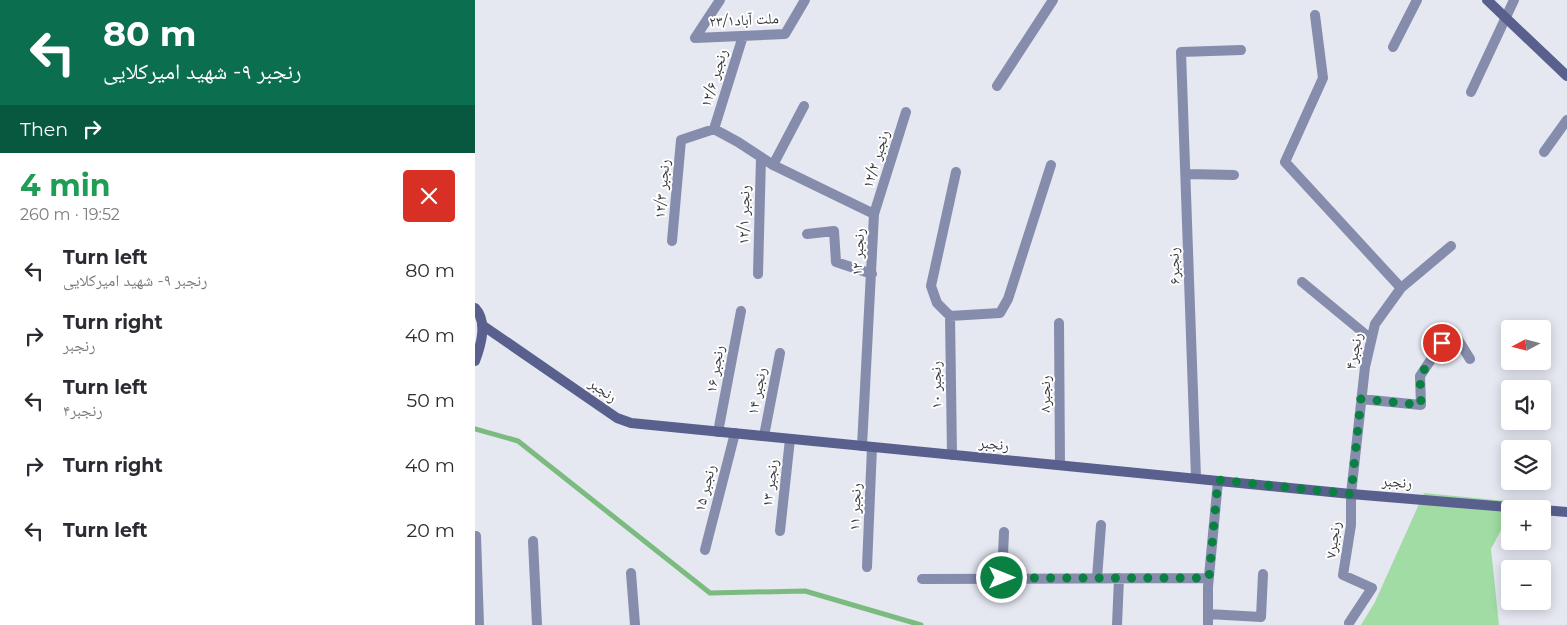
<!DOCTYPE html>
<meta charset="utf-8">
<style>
:root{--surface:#fff;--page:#f7f7f7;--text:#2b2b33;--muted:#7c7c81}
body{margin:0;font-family:Montserrat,"Noto Naskh Arabic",sans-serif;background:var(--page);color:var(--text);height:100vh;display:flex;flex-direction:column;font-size:19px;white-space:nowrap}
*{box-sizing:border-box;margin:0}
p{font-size:16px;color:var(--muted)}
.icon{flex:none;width:28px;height:28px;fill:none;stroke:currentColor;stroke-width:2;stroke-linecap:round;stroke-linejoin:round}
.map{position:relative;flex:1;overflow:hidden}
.side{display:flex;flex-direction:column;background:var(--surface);width:475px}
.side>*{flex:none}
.hud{background:#0b6e4f;color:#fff;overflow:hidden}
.needle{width:32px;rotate:263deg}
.tools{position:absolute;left:1026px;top:320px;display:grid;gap:10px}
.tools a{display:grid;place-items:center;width:50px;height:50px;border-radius:5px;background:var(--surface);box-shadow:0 2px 12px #0003;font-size:25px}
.pin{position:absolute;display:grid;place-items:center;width:42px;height:42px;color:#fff;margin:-21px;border:2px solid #fff;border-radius:50%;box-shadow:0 1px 5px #0007}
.me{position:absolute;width:55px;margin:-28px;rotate:90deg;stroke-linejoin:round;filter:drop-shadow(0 0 4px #0008)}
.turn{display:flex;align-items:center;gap:18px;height:105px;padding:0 20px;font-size:22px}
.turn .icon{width:65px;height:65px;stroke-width:2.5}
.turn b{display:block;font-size:35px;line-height:42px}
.then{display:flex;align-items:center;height:48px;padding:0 20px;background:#0003;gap:10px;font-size:19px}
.round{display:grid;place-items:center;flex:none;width:52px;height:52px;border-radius:5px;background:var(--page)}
.head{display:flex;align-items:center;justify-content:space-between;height:85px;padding:0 20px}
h1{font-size:30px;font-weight:700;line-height:38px;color:#1e9e55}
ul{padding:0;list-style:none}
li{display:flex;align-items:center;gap:15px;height:65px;padding:0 20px}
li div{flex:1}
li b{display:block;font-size:19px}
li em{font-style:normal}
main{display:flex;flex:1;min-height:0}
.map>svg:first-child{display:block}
.green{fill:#a0dca3}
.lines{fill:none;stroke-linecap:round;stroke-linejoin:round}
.stream{stroke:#7bbb7f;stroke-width:5}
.street{stroke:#868cac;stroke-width:10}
.secondary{stroke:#59608e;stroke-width:10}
.route{stroke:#0b8043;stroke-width:9;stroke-dasharray:0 16.2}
.labels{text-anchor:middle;stroke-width:4;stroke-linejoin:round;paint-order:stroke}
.street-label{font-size:15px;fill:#393a3e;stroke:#fff}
</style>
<main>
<section class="side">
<div class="hud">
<div class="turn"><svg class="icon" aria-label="left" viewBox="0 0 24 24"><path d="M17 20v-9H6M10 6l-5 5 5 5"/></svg><div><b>80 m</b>رنجبر ۹- شهید امیرکلایی</div></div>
<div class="then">Then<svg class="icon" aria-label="right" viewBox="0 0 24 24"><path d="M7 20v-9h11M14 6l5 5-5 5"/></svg></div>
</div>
<div class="head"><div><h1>4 min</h1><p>260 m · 19:52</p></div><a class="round" style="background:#d93025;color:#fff"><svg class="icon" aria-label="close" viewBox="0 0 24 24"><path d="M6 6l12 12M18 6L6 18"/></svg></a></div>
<ul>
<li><svg class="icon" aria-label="left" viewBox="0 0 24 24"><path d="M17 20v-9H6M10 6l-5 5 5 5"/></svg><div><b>Turn left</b><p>رنجبر ۹- شهید امیرکلایی</p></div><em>80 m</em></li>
<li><svg class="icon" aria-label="right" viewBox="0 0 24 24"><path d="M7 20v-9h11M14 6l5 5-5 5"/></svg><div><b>Turn right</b><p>رنجبر</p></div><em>40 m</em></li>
<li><svg class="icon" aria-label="left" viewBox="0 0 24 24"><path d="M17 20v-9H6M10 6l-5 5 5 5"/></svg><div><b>Turn left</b><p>رنجبر۴</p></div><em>50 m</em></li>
<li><svg class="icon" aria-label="right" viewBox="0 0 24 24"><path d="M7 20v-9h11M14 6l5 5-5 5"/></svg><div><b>Turn right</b></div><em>40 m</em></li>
<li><svg class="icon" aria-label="left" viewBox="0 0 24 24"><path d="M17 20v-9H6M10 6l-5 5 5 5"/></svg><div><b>Turn left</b></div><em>20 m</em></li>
</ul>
</section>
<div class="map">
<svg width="1092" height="625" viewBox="0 0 1092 625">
<rect width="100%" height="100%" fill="#e5e7f1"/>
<!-- green -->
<path class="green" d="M949,493L1041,502L1035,509V513L1016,549L1024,625H886L900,602Z"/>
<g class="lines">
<!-- stream -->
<path class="stream" d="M0,429L43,441L235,593L330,591L446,625"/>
<!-- street -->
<path class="street" d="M840,15L848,78L810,162L926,288
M220,38L310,34L330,0
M220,38L245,0
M918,47L942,0
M522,86L578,0
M996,92L1039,0
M239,129L268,36
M1069,152L1092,120
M298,165L329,106
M481,172L456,286L462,303L475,316L525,313L533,299L576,165
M712,174L759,175
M332,234L359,231L361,262L397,274
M197,241L206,140L239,129L263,142L298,165L399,214
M283,274L286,157
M827,282L896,339
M475,316L477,455
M584,323L585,465
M886,399L946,405L945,376L967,343L982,338L995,359
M243,432L266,311
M289,436L305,353
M387,446L399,214L431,112
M721,478L706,52L766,50
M305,531L315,439
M1,536L4,625
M58,541L62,625
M230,550L260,433
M392,567L397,447
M156,573L160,625
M527,578L529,532
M622,578L626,525
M447,579L734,578
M733,614L786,617L788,574
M874,623L897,588L868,575L876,525V494L890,367L900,324L926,288L976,246
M642,625L644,578
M733,625V587L743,481"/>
<!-- secondary -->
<path class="secondary" d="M1012,0L1092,76
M0,308C13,322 6,345 0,361
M7,325L142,418L156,423L876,494L1056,509
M1068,510L1092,512"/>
</g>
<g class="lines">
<!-- route -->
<path class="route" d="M527,578H734L743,480L876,494L886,399L946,405L945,376L967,343"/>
</g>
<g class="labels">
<!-- street labels -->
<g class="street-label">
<text transform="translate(269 20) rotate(-3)" y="5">ملت آباد۲۳/۱</text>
<text transform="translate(239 78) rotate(-73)" y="5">رنجبر ۱۲/۶</text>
<text transform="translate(401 159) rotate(-73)" y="5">رنجبر ۱۲/۲</text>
<text transform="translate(187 189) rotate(-85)" y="5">رنجبر ۱۲/۳</text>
<text transform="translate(269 215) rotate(-89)" y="5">رنجبر ۱۲/۱</text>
<text transform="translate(383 252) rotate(-87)" y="5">رنجبر ۱۲</text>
<text transform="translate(699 266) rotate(-92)" y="5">رنجبر۶</text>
<text transform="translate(879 351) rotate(-79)" y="5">رنجبر۴</text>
<text transform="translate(240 369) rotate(-80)" y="5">رنجبر ۱۶</text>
<text transform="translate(461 385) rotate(-91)" y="5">رنجبر ۱۰</text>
<text transform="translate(128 390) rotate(35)" y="5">رنجبر</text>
<text transform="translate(282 391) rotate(-79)" y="5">رنجبر ۱۴</text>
<text transform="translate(570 394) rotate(-90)" y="5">رنجبر۸</text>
<text transform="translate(519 444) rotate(6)" y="5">رنجبر</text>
<text transform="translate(922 482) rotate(5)" y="5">رنجبر</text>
<text transform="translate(295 483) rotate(-83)" y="5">رنجبر ۱۳</text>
<text transform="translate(230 488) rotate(-76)" y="5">رنجبر ۱۵</text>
<text transform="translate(380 507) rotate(-88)" y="5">رنجبر ۱۱</text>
<text transform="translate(858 540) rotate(-82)" y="5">رنجبر۷</text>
</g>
</g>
</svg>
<div class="tools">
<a><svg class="needle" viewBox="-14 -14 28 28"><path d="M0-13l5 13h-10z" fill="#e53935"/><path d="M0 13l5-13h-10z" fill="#7c7c81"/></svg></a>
<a><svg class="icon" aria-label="sound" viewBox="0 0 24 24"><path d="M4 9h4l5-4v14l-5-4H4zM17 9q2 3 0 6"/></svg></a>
<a><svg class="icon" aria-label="layers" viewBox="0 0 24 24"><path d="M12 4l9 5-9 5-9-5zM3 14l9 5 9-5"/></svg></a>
<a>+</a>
<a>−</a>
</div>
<div class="pin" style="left:967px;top:343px;background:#d93025"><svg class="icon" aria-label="arrive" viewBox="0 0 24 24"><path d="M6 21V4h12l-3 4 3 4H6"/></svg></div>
<svg class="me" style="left:527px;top:578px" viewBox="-20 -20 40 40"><circle r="17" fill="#0b8043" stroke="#fff" stroke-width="3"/><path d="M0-11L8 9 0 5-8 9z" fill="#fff"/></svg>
</div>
</main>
